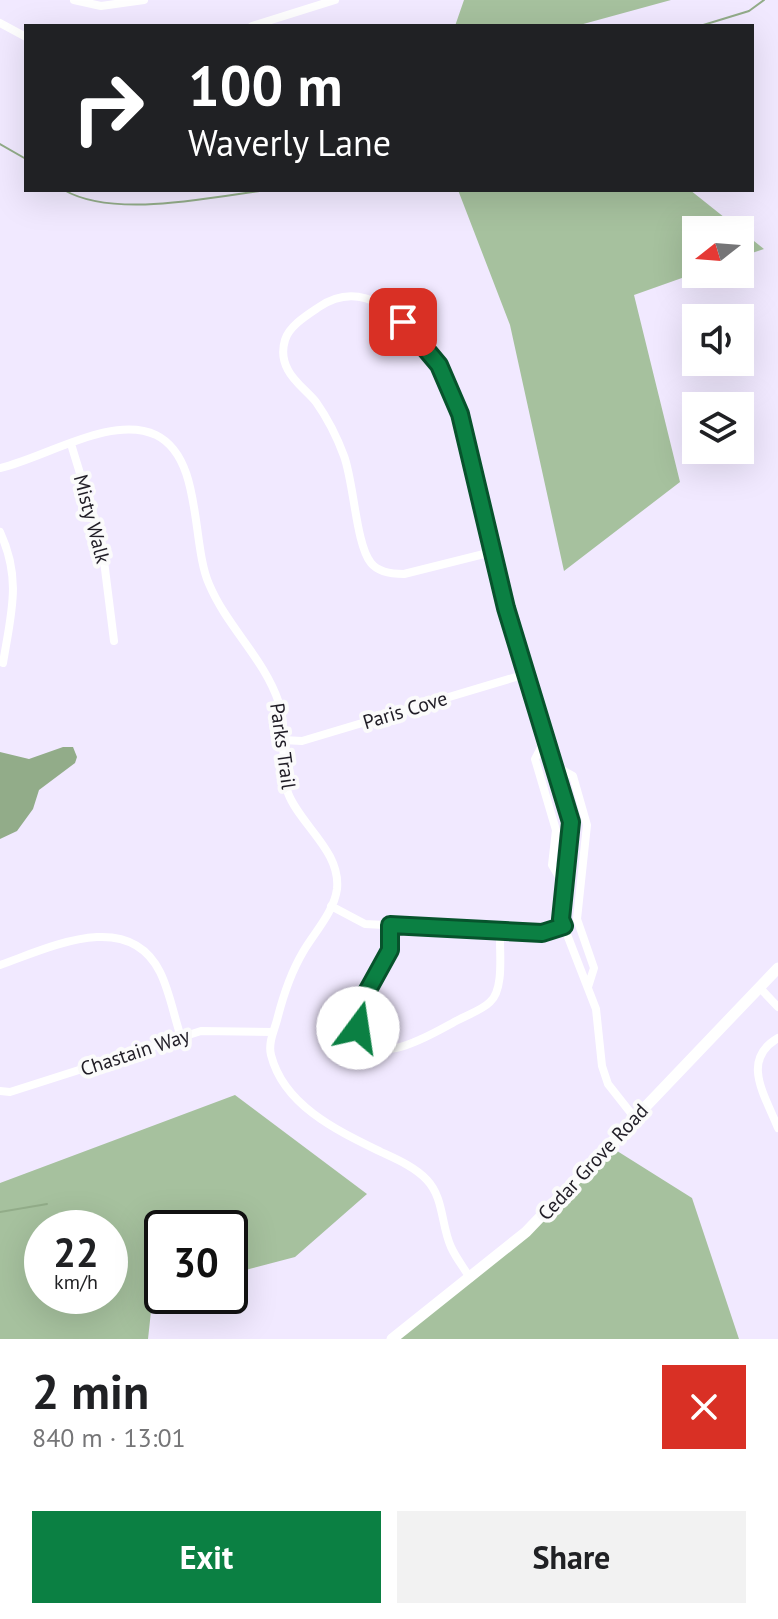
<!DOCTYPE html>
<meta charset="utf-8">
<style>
:root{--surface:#fff;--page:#f2f2f2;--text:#202124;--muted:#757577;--accent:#0b8043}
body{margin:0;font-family:"PT Sans",sans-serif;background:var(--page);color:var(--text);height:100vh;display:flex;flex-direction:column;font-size:30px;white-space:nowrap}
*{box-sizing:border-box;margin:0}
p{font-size:26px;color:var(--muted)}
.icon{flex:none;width:44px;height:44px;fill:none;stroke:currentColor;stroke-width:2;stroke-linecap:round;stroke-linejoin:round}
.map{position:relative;height:1339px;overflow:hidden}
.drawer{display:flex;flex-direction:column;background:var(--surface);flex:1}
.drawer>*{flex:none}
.top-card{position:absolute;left:24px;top:24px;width:730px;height:168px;border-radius:0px;box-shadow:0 8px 32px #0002;background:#202124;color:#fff;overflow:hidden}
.needle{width:52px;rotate:253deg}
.fabs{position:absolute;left:682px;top:216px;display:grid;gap:16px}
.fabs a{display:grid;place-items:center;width:72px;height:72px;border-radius:0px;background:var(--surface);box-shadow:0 8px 32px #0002;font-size:40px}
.speed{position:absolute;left:24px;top:1210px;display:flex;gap:16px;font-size:40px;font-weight:700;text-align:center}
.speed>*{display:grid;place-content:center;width:104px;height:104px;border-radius:50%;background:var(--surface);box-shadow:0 8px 32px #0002;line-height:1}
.speed small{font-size:20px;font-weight:400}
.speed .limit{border:4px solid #111;border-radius:12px;background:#fff;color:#111}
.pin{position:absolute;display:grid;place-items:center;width:68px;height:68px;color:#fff;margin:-34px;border-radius:16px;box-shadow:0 4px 12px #0006}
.me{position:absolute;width:88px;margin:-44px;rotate:14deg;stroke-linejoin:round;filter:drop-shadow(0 0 6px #0008)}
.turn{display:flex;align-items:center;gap:28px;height:168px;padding:0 32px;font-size:36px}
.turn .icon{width:104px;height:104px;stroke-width:2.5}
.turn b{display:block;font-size:56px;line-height:68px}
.round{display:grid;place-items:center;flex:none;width:84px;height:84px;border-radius:0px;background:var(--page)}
.headline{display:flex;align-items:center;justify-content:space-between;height:136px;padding:0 32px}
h1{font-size:48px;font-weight:700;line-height:60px}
.primary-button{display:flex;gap:16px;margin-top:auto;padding:16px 32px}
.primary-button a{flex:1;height:92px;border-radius:0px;background:var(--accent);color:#fff;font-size:32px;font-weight:700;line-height:92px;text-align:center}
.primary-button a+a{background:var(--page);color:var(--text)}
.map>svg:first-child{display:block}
.forest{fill:#a6c19e;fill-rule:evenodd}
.water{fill:#92ac89}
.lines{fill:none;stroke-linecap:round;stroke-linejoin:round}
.stream{stroke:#92ac89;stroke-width:2}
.minor{stroke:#fff;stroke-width:8}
.secondary{stroke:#fff;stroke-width:11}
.route-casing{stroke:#07532c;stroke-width:20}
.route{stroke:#0b8043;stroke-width:14}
.labels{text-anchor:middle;stroke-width:8;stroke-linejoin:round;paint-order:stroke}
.street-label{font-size:20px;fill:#201d26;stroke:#fbfbfb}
</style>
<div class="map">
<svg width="778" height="1339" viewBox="0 0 778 1339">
<rect width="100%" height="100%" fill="#f1e9ff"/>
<!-- forest -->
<path class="forest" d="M464,0H671L576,26H455Z
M458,190H690L764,249L740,257V230H696V273L634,295L680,482L564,571L510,325Z
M235,1095L367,1194L295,1257L230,1274V1228H162V1290L153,1293L148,1339H0V1183ZM42,1228H110V1296H42Z
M606,1144L692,1198L739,1339H395L513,1241Z"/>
<!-- water -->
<path class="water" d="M63,747H73L77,757L75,763L39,790L33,809L17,831L0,839V752L29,759Z"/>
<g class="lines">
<!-- stream -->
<path class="stream" d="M700,26L749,11L764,0
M0,144L26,159
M64,190C114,219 212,197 267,190
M0,1212L47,1204"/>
<!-- minor -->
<path class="minor" d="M74,0L101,6L144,0
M0,23L26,37
M252,26L335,0
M71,444L102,545L114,641
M0,468C45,458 112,414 156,435C203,458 191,543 209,584C227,627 264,658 279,703C288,731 279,765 288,793C300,825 341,851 337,889C334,912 314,933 303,952C290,974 283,996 277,1020C274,1031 268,1043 271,1055C284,1106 338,1131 381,1152C396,1159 415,1167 427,1180C444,1198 441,1225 451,1247C456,1258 464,1268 470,1278
M0,532C22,579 11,614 3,663
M492,552L404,574C393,574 379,573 371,563C356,545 354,483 344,456C337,437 328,419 316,402C307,391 294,382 288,370C283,361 282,350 285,340C289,326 307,315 319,307C383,263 442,365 460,414L506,608L571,822L561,919L596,1009L602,1066L608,1084L634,1117
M546,738L535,759L556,830L552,865L565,887
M283,740L302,741L526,674
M555,766L573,776L587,825L577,919L594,968L588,987
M331,906L365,924L542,933L564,926
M390,925C390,933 392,943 390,950C383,977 352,997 358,1028C369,1075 435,1032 458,1020C467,1015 482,1010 490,1002C505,989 499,949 500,931
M0,965C49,948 128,908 160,972C170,992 174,1017 181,1037
M760,988L778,1007
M778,1038C740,1060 765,1095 778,1128
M0,1091L10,1092L201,1031L273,1032"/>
<!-- secondary -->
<path class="secondary" d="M392,1339L526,1232L778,968"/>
</g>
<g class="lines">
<!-- route casing -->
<g class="route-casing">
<path id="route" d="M358,1028V1008L390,950V925L542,933L564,926L561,919L571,822L506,608L460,414L439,365L403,322"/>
</g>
<!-- route -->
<use href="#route" class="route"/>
</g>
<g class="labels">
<!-- street labels -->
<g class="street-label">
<text transform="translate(92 519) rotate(75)" y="7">Misty Walk</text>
<text transform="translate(405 710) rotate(-17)" y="7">Paris Cove</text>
<text transform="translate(283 746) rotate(82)" y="7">Parks Trail</text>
<text transform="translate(135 1052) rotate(-18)" y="7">Chastain Way</text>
<text transform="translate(593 1162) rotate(-47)" y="7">Cedar Grove Road</text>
</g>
</g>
</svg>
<div class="fabs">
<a><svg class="needle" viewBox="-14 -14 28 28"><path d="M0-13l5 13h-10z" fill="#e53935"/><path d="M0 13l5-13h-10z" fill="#757577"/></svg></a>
<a><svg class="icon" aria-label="sound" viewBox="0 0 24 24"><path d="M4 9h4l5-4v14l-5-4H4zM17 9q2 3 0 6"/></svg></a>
<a><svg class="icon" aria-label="layers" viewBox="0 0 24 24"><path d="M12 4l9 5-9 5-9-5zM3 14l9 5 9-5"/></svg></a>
</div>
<div class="speed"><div>22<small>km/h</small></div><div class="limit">30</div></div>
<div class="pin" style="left:403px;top:322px;background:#d93025"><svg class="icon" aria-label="arrive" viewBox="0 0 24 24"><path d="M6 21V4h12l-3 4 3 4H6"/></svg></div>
<svg class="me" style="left:358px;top:1028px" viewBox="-20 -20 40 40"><circle r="19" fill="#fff"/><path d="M0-13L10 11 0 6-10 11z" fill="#0b8043"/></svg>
<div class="top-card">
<div class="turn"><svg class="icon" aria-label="right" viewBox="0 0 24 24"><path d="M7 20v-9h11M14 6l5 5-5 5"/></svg><div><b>100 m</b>Waverly Lane</div></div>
</div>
</div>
<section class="drawer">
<div class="headline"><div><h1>2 min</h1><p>840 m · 13:01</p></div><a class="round" style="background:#d93025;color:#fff"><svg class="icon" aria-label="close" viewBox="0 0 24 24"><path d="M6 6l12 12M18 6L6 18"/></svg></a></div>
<div class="primary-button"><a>Exit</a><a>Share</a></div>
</section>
